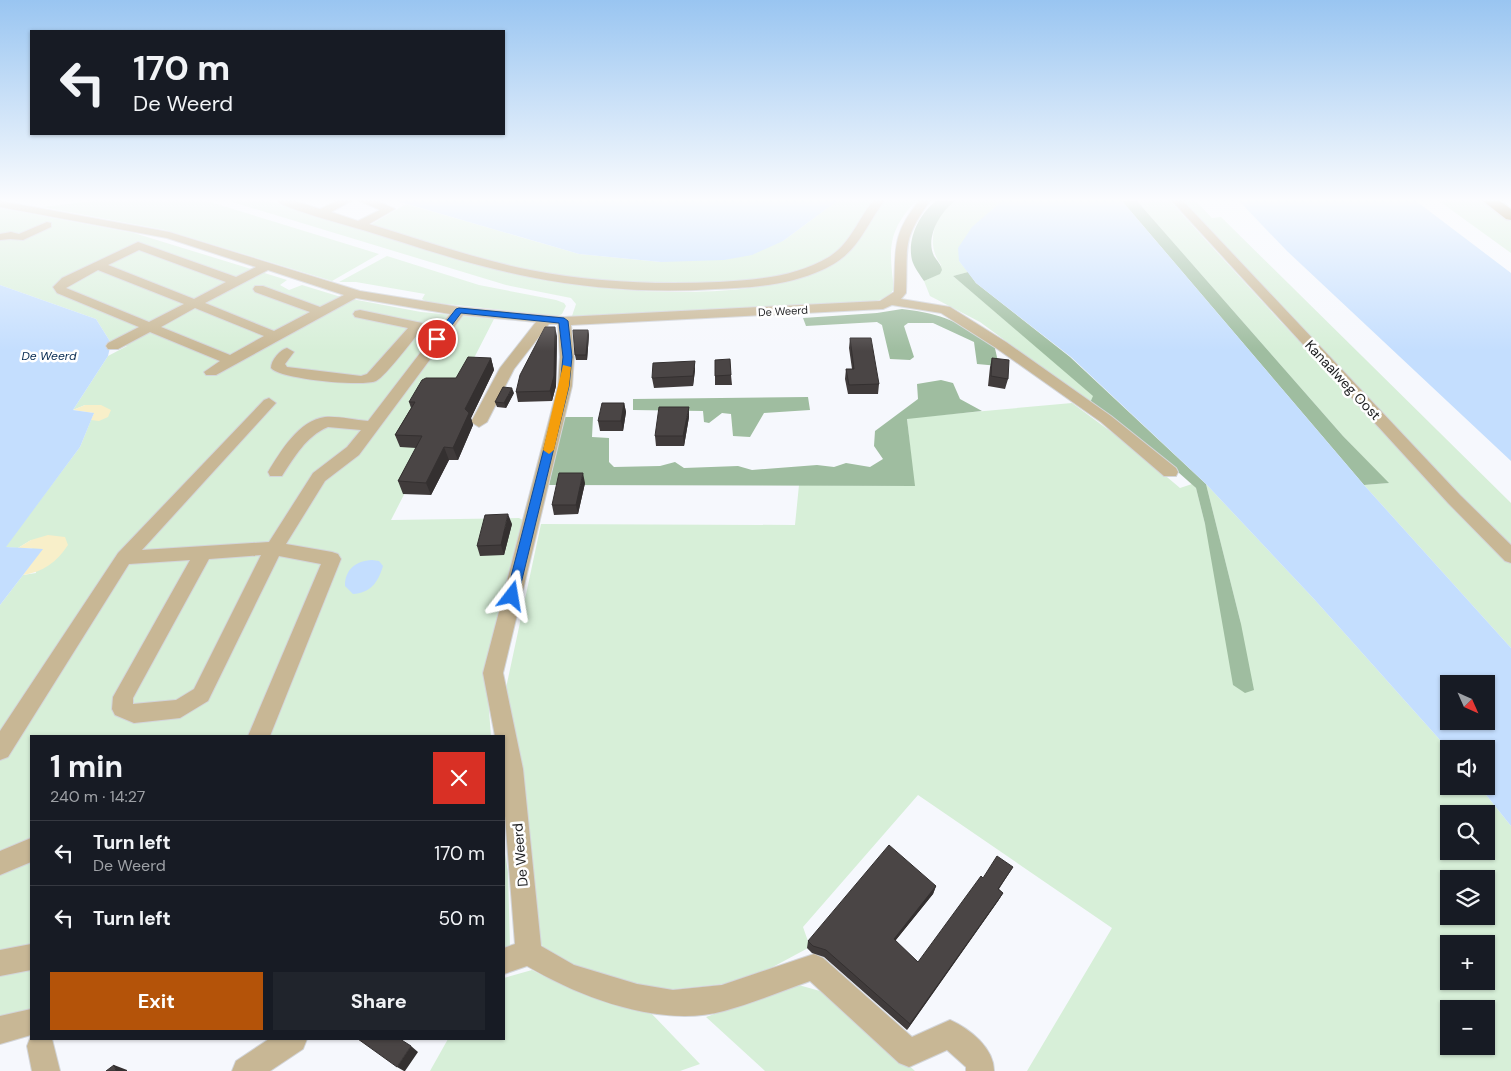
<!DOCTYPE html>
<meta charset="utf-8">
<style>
:root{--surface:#171b24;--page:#20242c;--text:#f1f3f6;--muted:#9ea1a6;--line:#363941;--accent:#b45309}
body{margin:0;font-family:"DM Sans",sans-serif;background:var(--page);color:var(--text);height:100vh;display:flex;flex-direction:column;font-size:19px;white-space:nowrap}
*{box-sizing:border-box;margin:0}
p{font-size:16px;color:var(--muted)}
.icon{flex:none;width:28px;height:28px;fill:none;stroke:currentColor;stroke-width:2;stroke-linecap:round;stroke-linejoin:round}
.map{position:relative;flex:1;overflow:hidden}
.details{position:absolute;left:30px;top:735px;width:475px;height:305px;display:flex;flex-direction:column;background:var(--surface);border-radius:0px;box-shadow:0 1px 4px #0004}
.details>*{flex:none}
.banner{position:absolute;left:30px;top:30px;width:475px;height:105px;border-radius:0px;box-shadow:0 1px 4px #0004;background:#171b24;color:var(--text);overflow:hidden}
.needle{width:32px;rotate:135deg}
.fabs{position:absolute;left:1440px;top:675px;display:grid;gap:10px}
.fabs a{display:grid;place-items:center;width:55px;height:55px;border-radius:0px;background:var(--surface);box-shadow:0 1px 4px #0004;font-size:25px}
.pin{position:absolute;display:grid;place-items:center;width:42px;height:42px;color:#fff;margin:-21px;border:2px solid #fff;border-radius:50%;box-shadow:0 1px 5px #0007}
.me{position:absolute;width:55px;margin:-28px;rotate:14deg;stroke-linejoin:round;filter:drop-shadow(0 0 4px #0008)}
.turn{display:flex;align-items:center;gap:18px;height:105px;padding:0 20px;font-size:22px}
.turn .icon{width:65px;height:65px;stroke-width:2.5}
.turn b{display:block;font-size:35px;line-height:42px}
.round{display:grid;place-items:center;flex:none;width:52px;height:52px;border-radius:0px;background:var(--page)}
.head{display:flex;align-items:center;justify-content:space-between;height:85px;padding:0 20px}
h1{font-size:30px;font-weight:700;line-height:38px}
.primary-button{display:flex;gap:10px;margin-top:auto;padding:10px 20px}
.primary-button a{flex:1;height:58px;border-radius:0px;background:var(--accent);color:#fff;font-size:20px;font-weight:700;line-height:58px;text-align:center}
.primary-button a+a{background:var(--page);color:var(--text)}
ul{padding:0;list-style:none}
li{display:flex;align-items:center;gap:15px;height:65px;padding:0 20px;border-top:1px solid var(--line)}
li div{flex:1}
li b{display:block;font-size:19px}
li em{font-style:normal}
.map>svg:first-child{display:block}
.green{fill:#d7efd8;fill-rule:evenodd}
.forest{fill:#9fbda0}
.sand{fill:#f8efc9}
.water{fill:#c4defe;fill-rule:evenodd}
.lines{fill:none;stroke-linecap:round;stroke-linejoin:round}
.minor-casing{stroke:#d3d5da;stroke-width:2}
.major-casing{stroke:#d3d5da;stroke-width:3}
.minor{fill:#c8b795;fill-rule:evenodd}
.major{fill:#9f7f3a;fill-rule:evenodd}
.wall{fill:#403b3b}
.shaded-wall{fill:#343030}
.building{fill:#4a4545;stroke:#343030}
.route{fill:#1a73e8;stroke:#114b97}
.slow{fill:#f59e0b}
.labels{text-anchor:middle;stroke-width:5;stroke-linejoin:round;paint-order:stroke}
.far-street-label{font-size:11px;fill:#1d1e20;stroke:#fff}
.far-water-label{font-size:12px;font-style:italic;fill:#052950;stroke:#fff}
.street-label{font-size:14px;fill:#1d1e20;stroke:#fff}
</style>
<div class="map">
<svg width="1511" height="1071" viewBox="0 0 1511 1071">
<rect width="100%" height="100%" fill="#f6f8fd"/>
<!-- green -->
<path class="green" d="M94,201H207L379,254L332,281L165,230L42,207Z
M229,201H270C323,217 376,233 429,249C458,258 486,268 516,274C597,293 780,310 847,253C864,239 870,218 884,201H916C887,232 889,249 894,289L888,297L873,302L572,316L576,304L571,298L506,285Z
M837,201H874C864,217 856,236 842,248C784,297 629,288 557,276C494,264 432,243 370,225L406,204L579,254L661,262L783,241Z
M955,201H1002L959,261L968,272L953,276L1094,396L1090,403L980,322L930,296L924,281L939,274L941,265C925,244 934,215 955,201Z
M1137,201H1170L1279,320L1511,564V648L1364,485L1388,483L1343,436Z
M1179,201H1196L1212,218L1221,217L1511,503V550Z
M1439,201H1483L1511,221V253Z
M0,208L134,233L287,280L280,285L289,290L302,285L341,297L421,312L494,319L391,520L519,518L523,520L486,673L491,736H31V1013L0,1020V605L23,575L36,573L31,540L18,548L5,547L80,447L91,420H100L85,405L73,410L108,356L127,346L111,343L96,319L0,285Z
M387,256L479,285L556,300L564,303L566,306L562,314L558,316L427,302L422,299L425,294L356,282H339Z
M1072,403L1129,445L1180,488L1192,484L1196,488L1205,524L1241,624L1206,484L1314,599L1449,750V786H1479L1511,826V1071H1027L1112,928L918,795L803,927L810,947L771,968L723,984L666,990L616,985L547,954L536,935L506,688L541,524L795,525L799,485L914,486L907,418ZM1449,814H1486V851H1449ZM1449,879H1486V916H1449ZM1449,944H1486V981H1449ZM1449,1009H1486V1046H1449Z
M504,848L508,872L510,949L504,955Z
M532,970L558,983L650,1012L700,1064L680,1071H430L448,1039H504V978Z
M795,984L820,991L841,1004L915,1071H765L706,1017Z"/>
<!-- forest -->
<path class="forest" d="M936,201H955C940,212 925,238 934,256C937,261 941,264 942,270L940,274L924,281C920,275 914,267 912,260C907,239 919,214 936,201Z
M1122,201H1137L1343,436L1389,483L1364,485Z
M968,272L976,283L1070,357L1206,484L1241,624L1254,690L1245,693L1233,685L1205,524L1196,488L1151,448L1090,403L1093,396L953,276Z
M902,309C945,314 957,322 994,344L999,366L977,364L974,342L933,323H908L904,326L914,357L910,360L890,359L882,325L877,322L806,326L803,318L877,313Z
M941,380L953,383L960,399L982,411L907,419L915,486L549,485L563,417H593L592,437L609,438V462L614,467L660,466L675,462L684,468L738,466L752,470L817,465L834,467L846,463L870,467L883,459L874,446L875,431L918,399L917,384Z
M808,397L810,410L764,413L750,437L733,436L731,414L722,413L709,423L704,422L703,411L633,410V399Z"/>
<!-- sand -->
<path class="sand" d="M85,405H101L111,410L108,417L99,421L91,420L94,413L73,410Z
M48,535L65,537L68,545C57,562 43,572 23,575L42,549L18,548L31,540Z"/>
<!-- water -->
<path class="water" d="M397,201H837L783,241L752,255L724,260L661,262L579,254Z
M1002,201H1122L1364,485L1511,648V826L1479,786H1486V749L1449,750L1314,599L1206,484L1071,357L976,283L959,261L958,248L972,227ZM1449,684H1486V721H1449Z
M1239,201H1416L1511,273V461L1287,251Z
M0,285L96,319L111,343L108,356L73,410L94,413L80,447L6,547L43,549L0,605Z
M372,560L379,561L383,566C378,583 370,593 353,594L345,586C345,569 356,561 372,560Z"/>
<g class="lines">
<!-- minor casing -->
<g class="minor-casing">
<path id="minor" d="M0,201L169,232L360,291L459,307L564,317L880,301L894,292C896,251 891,235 919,201H930C901,241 908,247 906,293L901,299L950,307L1006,342L1111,416L1176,468L1178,472L1176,476H1164L1101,422L996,348L941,313L892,305L883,309L571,325L574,357L572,386L503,673L523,769L541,946L574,965L637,984L673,990L722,985L814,954L823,958L912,1037L950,1020C970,1029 994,1048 994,1071H966V1067L947,1050L909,1067L899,1063L810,981C782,991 753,1003 724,1011C661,1028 581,998 527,966L504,974V948L515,944L504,803V736H495L483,673L558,386L560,357L558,324H549L514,369L487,422L479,427L471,422L500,368L536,322L463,315L359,455L325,481L286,544L332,552L338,554L341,559L270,736H248L321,564L279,556L208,701L180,718L134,723L115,715L112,709L113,697L190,560L129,564L8,757L0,760V731L118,553L264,400L269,398L276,403L142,550L269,542L313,473L347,447L361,430L328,427C306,436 294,458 282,476H270L268,472C280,452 299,420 325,417C339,416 354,420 368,421L450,314L356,298L216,375H206L204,372L220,361L150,332L118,349H108L106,346L108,343L139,327L57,293L53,287L62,278L138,242L236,277L256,267L167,238L0,207ZM139,250L226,282L194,299L108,265ZM98,270L184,304L149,322L66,288ZM268,270L344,295L320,307L263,286H255L253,289L255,292L310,312L274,331L205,303ZM195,308L264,336L230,355L161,327ZM261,555L194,689L176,700L133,704V698L209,559Z
M277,201H295L320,209L337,201H351L331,212L358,221L380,210L360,201H377L395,209L369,224C422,240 475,259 530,270C592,282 655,285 719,282C755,280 796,277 829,257C851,243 857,221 873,201H884C863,230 858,254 822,270C789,285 751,288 715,289C653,293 591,289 530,277C473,266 418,247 363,230C347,225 285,209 277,201Z
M1172,201H1183L1460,495L1511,545V563L1505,561L1448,503Z
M47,222L51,223V227L23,240L10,239L0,240V234L11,232L19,234Z
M360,310L422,323L424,326C416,336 385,377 376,381C362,387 279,379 271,368C271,360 280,350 287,348L294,352L285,364L287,367L361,376L367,374L408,328L355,317L353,314L355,311Z
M31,838V862L0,875V851Z
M31,944V970L0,976V950Z
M31,1009V1035L0,1044V1016Z
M31,1036V1039H52L60,1071H32L27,1046Z
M269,1039H307L303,1049L270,1071H232L236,1061Z"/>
</g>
<!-- major casing -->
<g class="major-casing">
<path id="major" d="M1483,201H1500L1511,209V220L1506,219Z"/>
</g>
<!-- minor -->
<use href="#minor" class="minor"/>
<!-- major -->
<use href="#major" class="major"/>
</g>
<!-- wall -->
<path class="wall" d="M588,330L589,335L587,360H576L575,355Z
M557,336L556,386L552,401L518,402L516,392Z
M850,338L879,384L878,394H848L845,379L846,369H852L849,348Z
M491,358L494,370L471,418L473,425L458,460H449L431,495L403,494L398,481L416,448L400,447L395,435L411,408L409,402L456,378Z
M992,358L1008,379L1005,389L988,386L990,367Z
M715,360L731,375L732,385H715Z
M695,370L693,386L654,388L652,378Z
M514,393L506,408L497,407L495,402Z
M624,403L626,412L623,431H600L598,421Z
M689,417L684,446H656L655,436Z
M585,483L578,514L554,515L552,505Z
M512,524L504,555L480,556L477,546Z
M1013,867L999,889L1003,893L998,901L907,1030L824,957L812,953L807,948L808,941L936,886L933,894L895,941L918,962Z"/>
<!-- shaded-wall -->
<path class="shaded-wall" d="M555,327L557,336L556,386L552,401L550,391Z
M588,330L589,335L587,360L586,355Z
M491,358L494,370L471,418L473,425L458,460L453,448L465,409Z
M695,361V370L693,386V376Z
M512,388L514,393L506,408L504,403Z
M624,403L626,412L623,431L621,421Z
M689,407V417L684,446L683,436Z
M444,447L449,460L431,495L426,483Z
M583,473L585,483L578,514L576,505Z
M508,514L512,524L504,555L501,545Z
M936,886L933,894L891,946L894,939Z
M1003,893L998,901L907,1030L910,1024Z
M411,1046L418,1052L405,1071H404L397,1067Z
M114,1065L127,1070V1071H116Z"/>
<!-- building -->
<path class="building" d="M545,327H555L554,376L550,391L516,392L520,375Z
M573,330H588L586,355H575Z
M850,338H871L879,384L849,385L846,369H854Z
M468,357L491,358L465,409L469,413L453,448L444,447L426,483L398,481L422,436L395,435L415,402H409L422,380L426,378H456Z
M992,358L1009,360L1008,379L991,376Z
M730,359L731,375L715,376V360Z
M695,361L693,376L652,378L653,363Z
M503,387L512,388L504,403L495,402Z
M602,403H624L621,421H598Z
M659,407H689L683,436H655Z
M559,473H583L576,505H552Z
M508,514L501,545L477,546L485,515Z
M889,845L936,886L894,939L918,962L981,876L983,878L997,856L1013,867L998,889L1003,893L910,1024L826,950L813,946L808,941Z
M358,1039H400L411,1046L397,1067Z
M114,1065L116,1071H106Z"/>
<!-- sky -->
<linearGradient id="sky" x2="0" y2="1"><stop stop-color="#99c5f1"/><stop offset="0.57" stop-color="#fbfcfe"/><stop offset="1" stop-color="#fbfcfe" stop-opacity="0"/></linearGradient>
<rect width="1511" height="351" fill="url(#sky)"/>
<!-- route -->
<path class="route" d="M459,308L564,318L568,321L572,357L569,386L518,596L512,601L506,596L560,386L563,357L559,323L461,313L440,341H434V337L456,309Z"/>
<!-- slow -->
<path class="slow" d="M563,365L571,367L569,386L554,450L549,454L543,450Z"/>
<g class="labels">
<!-- far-street labels -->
<g class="far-street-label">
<text transform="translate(783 311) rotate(-3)" y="4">De Weerd</text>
</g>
<!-- far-water labels -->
<g class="far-water-label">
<text x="49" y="360">De Weerd</text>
</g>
<!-- street labels -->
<g class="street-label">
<text transform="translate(1343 380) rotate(47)" y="5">Kanaalweg Oost</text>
<text transform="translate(520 855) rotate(-95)" y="5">De Weerd</text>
</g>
</g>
</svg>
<div class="fabs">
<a><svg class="needle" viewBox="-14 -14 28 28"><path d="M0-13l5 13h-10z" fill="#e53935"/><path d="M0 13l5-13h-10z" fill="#9ea1a6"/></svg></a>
<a><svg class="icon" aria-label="sound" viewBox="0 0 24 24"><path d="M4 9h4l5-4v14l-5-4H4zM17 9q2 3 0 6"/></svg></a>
<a><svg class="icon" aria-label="search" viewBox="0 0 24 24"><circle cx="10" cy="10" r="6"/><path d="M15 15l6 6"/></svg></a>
<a><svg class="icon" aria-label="layers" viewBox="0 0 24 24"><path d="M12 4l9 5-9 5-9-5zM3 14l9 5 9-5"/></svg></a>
<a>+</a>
<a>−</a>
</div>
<div class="pin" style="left:437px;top:339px;background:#d93025"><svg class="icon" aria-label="arrive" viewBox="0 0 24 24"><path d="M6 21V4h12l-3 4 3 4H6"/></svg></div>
<svg class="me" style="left:512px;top:596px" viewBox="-20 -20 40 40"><path d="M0-17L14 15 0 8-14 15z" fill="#1a73e8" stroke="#fff" stroke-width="4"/></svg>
<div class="banner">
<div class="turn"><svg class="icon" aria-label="left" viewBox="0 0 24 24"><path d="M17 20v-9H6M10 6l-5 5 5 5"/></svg><div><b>170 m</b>De Weerd</div></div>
</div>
<section class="details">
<div class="head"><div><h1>1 min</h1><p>240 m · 14:27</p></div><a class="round" style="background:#d93025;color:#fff"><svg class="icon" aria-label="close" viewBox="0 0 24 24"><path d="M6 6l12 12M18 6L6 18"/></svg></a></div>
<ul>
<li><svg class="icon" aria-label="left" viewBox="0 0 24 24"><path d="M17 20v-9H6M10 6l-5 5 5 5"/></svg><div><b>Turn left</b><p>De Weerd</p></div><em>170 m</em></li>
<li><svg class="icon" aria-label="left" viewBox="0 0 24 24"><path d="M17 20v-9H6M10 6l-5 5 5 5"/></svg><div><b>Turn left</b></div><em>50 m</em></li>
</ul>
<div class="primary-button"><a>Exit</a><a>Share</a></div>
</section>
</div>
